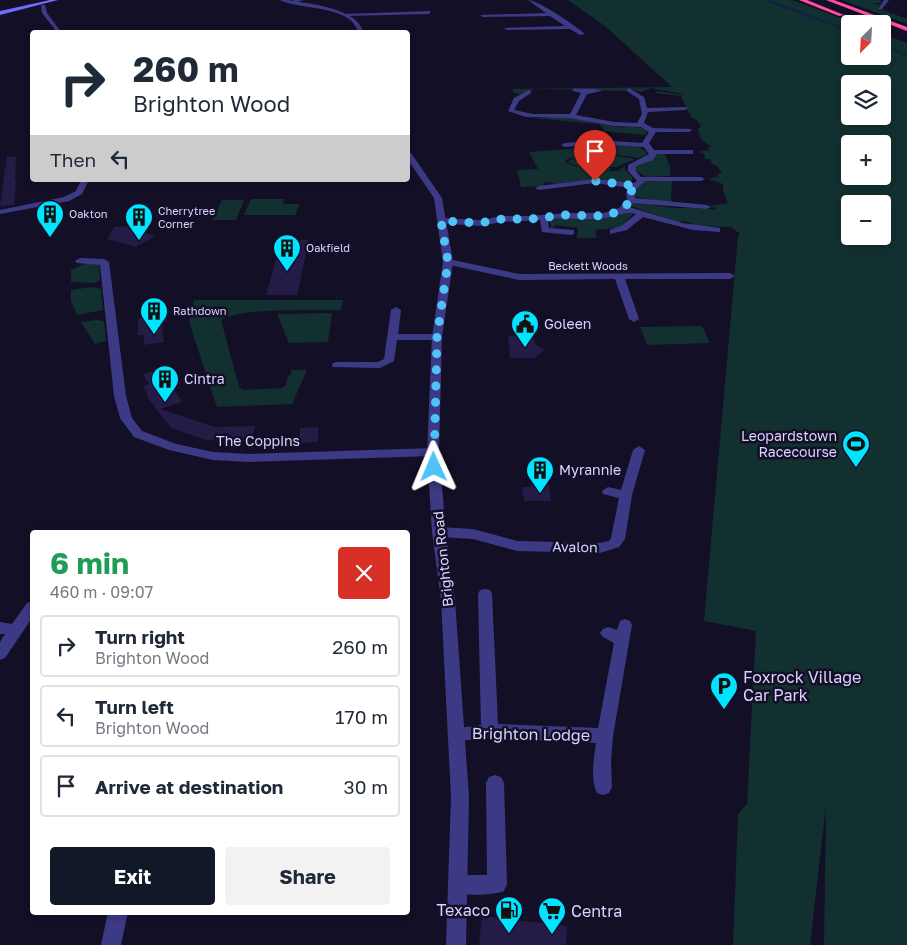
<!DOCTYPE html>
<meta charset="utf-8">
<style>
:root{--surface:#fff;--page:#f2f2f3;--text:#1f2937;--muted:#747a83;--line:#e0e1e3;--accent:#111827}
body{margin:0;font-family:"Golos Text",sans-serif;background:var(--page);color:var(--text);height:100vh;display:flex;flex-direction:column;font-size:19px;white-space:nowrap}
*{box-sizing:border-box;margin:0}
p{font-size:16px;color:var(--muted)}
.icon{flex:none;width:28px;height:28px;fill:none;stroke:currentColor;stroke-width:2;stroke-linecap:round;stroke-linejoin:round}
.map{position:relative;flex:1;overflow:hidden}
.side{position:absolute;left:30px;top:530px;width:380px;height:385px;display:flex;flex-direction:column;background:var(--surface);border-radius:5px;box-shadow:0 2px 8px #0003}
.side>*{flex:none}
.banner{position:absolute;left:30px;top:30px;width:380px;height:152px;border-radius:5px;box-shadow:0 2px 8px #0003;background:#fff;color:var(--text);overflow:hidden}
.needle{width:32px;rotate:204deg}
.fabs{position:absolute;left:841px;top:15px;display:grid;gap:10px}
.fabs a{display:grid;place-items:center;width:50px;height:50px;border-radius:5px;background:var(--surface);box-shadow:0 2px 8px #0003;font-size:25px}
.pin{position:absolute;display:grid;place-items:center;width:42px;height:42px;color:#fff;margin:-51px -21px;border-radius:50% 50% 50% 0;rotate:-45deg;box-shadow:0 0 5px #0007}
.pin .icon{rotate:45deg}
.me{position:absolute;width:55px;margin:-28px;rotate:359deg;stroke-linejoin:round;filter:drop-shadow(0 0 4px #0008)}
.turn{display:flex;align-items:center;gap:18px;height:105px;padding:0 20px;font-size:22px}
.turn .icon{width:65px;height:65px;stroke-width:2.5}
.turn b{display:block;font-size:35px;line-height:42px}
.then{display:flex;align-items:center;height:48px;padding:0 20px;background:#0003;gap:10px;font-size:19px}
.round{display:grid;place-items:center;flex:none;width:52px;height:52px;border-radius:5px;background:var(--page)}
.summary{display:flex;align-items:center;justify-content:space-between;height:85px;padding:0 20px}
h1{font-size:30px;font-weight:700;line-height:38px;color:#1e9e55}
.action{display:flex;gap:10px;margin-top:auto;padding:10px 20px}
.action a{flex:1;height:58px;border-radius:5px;background:var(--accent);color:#fff;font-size:20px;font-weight:700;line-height:58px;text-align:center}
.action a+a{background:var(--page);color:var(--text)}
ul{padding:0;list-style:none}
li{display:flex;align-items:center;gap:15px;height:62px;margin:0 10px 8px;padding:0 10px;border:2px solid var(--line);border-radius:5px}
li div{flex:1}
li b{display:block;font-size:19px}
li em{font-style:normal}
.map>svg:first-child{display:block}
.green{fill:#12302f;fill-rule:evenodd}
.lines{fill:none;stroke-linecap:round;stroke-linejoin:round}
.stream{stroke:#0c2248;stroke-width:2}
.building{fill:#241b47}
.minor{fill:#3d3a85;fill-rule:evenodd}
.tertiary{fill:#3d3a85;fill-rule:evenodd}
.secondary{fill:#6f6bff;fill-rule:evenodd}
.motorway{fill:#ff4fa3;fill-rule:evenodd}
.route{stroke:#4fc3f7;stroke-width:9;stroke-dasharray:0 16.2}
.labels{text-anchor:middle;stroke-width:5;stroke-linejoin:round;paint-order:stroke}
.far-poi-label{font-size:11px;fill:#d9d4ff;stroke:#130f26;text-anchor:start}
.far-street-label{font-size:11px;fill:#d9d4ff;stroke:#130f26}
.poi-label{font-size:14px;fill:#d9d4ff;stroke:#130f26;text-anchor:start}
.street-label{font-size:14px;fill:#d9d4ff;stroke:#130f26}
.near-poi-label{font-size:16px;fill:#d9d4ff;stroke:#130f26;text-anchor:start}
.near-street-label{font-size:16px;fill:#d9d4ff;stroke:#130f26}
</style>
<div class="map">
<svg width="907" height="945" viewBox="0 0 907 945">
<rect width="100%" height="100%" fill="#130f26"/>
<!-- green -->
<path class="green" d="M568,0H792L857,24H850V56H882L883,34L907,43V945H824L826,806L810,945H733L738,814L747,804L756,631L704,621L738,236L740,234L731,227L690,226L692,223L682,221L679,223L631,206L633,203C648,203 664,208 678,208C691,208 701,208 714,210L716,208L710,206L728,203L723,191V184L708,179L719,176L717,175L722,172L718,168L719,167L712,164L710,159H705L704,153L697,152L709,150L708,147H711L701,139L698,130L701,126L697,120L691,117L681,96L656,93L657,91L651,90L684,95L683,94L651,88L641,92L631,89L623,91L535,89L521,94L514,93L512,89L672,87L605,26ZM850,84H882V116H850ZM850,144H882V176H850ZM850,204H882V236H850Z
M842,0H880L882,3H870L880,5L878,8L907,19V24Z
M561,117C580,118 598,124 617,127C627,128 639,125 648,131L644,135L604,131L601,125L596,124L536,118Z
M621,145L636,146L646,151L647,154L639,158L612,154L571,158L567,159L565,162L574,166L607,169L608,167L611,169L607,171H618L625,166V170L632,177V181L626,183L588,180L555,184L550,182L544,183L543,186L521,187L517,170L538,169L529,152Z
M657,154H665L670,167V176L646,177L635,170L637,165L654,158Z
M612,155L636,159L616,167L577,166L568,162L572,159Z
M672,179L671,204L634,196V193L646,180Z
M251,199H284L283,204H300L295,215H244Z
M222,200H244L236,220H213Z
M623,212H631L633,214L619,228L595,230L597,238H577L578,228L555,225L553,228H551L550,221L553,219Z
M86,263L99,265L100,280L95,283L71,282V270Z
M92,287L101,289L103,310L77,315L71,301V290Z
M194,300H343L341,310C313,311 241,307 221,320L239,387L243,390L282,388L286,385L288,376L292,373L290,370H307L292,404L217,407L189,322Z
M332,313L328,342L289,343L277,314Z
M97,320L104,321L106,341L95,344L81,322Z
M702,326L710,343L647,345L640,327Z"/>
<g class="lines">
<!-- stream -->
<path class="stream" d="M766,0L850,31
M882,44L907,56"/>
</g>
<!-- building -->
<path class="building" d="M7,156L16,157L15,181H16L14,205L0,206Z
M130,226L128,229L155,236L136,247L107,239L114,227Z
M283,240H309L297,295H266L280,245H282Z
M165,309L167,322L162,323L164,342L144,345V335H138V318L151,316L150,311Z
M508,336H534L535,344L545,350L534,358H510Z
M161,369L182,402L160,409L215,427L255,426L252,439L206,440L171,428L146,396L148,395L143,386L149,384L143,374Z
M318,427V442L299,443L300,428Z
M531,485H549L551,501H524L522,487H531Z
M482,916L567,926L566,945H479Z"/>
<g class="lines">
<!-- minor -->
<path class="minor" d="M295,0H304L293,3L291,2Z
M528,0C538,0 576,26 585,34L580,35L570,29L507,30L504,28L565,26L550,16L483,17L480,15L546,13Z
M884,0H889L882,9H878Z
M41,5H45L47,13L61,32H57L42,13Z
M431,11L429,14L346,16L343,14Z
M575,88C583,90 596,87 602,91L587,94L576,115L614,122L637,123L642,114L639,99L627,91L626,90L629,88L644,97L647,108L687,107V109L685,110L648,112L644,123L653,128L691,129L692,130L689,132H656L649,143L654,150H693V154H657L653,160L636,166V171L641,177H701L705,179L701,181H645L634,192L635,198L707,205L711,207L707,209L633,203L629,207L682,223L720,228V232L693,230L643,217L627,230L610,234V230L621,226L636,214C623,210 618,217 605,218C587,221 567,217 548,219L549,228L574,230V234L571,235L542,232L540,220L502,222L480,226L438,223L437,221L441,218L480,220L502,216H530L566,213H604L619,208L627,200L626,192L630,188L595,183L539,190L535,188L539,186L595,179L634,183L637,181L628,171V165L649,154L644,147L598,144L565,147L561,145L565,143L598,140L642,143L649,132L641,127L614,126L570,118L526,117L508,111L514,98L529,90L531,91V93L519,101L514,110L533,114H570L581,93L573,91L572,90Z
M81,180H89L82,194L69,201L0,214V210L64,197L76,191Z
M80,258L104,259L109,262L126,396L132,418L142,431L176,444L213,452L249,454L433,448L439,452L433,456L249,462L213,460L169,450L134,437L120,418L114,396L100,265L77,263L75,261Z
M448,259L519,274L730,273L735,276L730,279H625L639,319L634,322L629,319L615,279L519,280L445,264V260Z
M396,307L401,310L398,334H437L442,337L437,340H397L394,361L380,368L333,367L332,365L333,363L337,362H378L384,359L391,310Z
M639,446L645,450L632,495L625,539L619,547L600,553L517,551L473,539L439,537L434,535L432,532L434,529L439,527L473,529L517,541L600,543L609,541L611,538L619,498L603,494L602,491L608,487L621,490L633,450Z
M485,589L490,590L492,594L498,724L598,728L614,643L603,637L600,633L603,629L608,627L617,630L620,621L625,619L630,621L632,625L613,736L611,761L612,787L609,793L603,795L597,793C590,778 594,758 596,743L490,738L457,741L451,739L449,734L451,729L481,725L478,594L480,590Z
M32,601V618L5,658L0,660V642L5,634H0V622L12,624L27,603Z
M495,775L501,777L504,783L507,884L504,891C490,896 465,896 451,891L448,884L451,877L458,875H487L486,783L489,777Z
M108,912H128L121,945H101Z"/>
<!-- tertiary -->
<path class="tertiary" d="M280,0H289C309,4 358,8 363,32H358C352,5 300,10 280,0Z
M408,153H411L442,198L453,262L442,337L439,452L446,532L455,600L469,797L466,945H446L451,797L441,600L432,532L427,452L432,337L443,262L434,198L408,160Z"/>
<!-- secondary -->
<path class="secondary" d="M50,0H58L0,15V11Z"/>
<!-- motorway -->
<path class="motorway" d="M799,0H807L844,15L839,16Z
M826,0H834L907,27V31Z"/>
</g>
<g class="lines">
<!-- route -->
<path class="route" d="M434,467L437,337L448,262L441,221L480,223L502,219H530L566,215L605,216L622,210L631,200L630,192L637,186L595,181"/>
</g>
<!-- icons -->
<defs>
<g id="building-pin" transform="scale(1.4375)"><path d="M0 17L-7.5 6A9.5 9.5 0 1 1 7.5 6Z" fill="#00e5ff" stroke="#130f26"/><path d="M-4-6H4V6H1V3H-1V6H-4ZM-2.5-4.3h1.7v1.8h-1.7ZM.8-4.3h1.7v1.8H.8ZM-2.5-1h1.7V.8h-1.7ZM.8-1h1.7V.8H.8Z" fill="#111"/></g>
<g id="civic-pin" transform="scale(1.4375)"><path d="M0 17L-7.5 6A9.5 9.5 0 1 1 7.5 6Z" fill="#00e5ff" stroke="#130f26"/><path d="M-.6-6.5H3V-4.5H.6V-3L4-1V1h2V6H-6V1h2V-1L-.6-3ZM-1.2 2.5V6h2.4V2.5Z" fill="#111"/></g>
<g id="stadium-pin" transform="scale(1.4375)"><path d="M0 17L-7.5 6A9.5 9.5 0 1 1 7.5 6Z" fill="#00e5ff" stroke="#130f26"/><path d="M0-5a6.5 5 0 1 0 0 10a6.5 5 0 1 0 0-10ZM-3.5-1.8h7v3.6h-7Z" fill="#111"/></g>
<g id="parking-pin" transform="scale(1.4375)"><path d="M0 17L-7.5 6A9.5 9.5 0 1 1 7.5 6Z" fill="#00e5ff" stroke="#130f26"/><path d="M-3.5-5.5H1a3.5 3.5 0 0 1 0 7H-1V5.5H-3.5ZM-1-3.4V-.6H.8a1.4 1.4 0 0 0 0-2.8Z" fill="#111"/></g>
<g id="fuel-pin" transform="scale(1.4375)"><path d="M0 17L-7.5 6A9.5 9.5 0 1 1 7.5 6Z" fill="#00e5ff" stroke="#130f26"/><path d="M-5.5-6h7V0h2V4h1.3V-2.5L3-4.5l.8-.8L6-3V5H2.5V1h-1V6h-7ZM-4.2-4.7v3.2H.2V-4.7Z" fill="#111"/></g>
<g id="supermarket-pin" transform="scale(1.4375)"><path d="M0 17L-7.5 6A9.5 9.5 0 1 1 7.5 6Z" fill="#00e5ff" stroke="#130f26"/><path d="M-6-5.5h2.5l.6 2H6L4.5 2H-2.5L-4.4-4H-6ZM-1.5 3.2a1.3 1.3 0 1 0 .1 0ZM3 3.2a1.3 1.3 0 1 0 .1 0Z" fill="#111"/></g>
</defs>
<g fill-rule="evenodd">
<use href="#building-pin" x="50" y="214"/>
<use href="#building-pin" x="139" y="217"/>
<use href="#building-pin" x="287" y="248"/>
<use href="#building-pin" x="154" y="311"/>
<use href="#civic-pin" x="525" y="324"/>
<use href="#building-pin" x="165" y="379"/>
<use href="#stadium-pin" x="856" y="444"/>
<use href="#building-pin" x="540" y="470"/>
<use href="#parking-pin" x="724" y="686"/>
<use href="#fuel-pin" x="509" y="910"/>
<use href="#supermarket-pin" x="552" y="911"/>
</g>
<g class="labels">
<!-- far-poi labels -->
<g class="far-poi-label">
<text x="158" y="215">Cherrytree<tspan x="158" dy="13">Corner</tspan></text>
<text x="69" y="218">Oakton</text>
<text x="306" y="252">Oakfield</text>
<text x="173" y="315">Rathdown</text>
</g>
<!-- far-street labels -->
<g class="far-street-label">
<text x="588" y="270">Beckett Woods</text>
</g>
<!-- poi labels -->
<g class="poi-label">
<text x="544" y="329">Goleen</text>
<text x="184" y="384">Cintra</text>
<text x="837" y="441" text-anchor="end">Leopardstown<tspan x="837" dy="16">Racecourse</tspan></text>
<text x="559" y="475">Myrannie</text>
</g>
<!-- street labels -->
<g class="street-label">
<text x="258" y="446">The Coppins</text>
<text transform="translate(575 547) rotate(1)" y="5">Avalon</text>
<text transform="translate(443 559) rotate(-96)" y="5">Brighton Road</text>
</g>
<!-- near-poi labels -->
<g class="near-poi-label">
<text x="743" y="683">Foxrock Village<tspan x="743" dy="18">Car Park</tspan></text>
<text x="490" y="916" text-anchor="end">Texaco</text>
<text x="571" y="917">Centra</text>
</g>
<!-- near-street labels -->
<g class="near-street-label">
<text transform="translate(531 734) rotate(1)" y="6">Brighton Lodge</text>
</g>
</g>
</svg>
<div class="fabs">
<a><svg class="needle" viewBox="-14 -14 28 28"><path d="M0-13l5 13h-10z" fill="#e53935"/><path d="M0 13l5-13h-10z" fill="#747a83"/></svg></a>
<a><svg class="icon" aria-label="layers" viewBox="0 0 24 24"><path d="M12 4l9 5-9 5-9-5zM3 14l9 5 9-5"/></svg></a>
<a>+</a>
<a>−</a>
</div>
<div class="pin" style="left:595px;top:181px;background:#d93025"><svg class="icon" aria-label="arrive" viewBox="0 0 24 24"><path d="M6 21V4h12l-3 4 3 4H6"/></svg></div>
<svg class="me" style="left:434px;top:467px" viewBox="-20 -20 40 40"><path d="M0-17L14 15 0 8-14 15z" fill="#4fc3f7" stroke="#fff" stroke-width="4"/></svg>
<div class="banner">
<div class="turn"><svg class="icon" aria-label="right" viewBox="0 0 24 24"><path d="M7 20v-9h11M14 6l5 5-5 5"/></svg><div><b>260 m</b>Brighton Wood</div></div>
<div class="then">Then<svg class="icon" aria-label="left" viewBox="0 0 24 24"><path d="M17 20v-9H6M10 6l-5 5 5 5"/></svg></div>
</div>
<section class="side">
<div class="summary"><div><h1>6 min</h1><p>460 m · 09:07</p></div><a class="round" style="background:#d93025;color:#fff"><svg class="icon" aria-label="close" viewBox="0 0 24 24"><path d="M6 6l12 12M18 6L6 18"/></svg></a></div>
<ul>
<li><svg class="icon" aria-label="right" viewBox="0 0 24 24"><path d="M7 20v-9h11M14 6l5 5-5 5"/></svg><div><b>Turn right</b><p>Brighton Wood</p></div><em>260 m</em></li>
<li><svg class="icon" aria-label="left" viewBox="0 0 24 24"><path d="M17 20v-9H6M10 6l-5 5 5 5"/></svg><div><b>Turn left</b><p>Brighton Wood</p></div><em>170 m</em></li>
<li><svg class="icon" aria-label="arrive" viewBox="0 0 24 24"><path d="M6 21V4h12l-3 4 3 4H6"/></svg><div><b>Arrive at destination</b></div><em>30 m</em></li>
</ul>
<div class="action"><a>Exit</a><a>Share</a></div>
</section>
</div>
